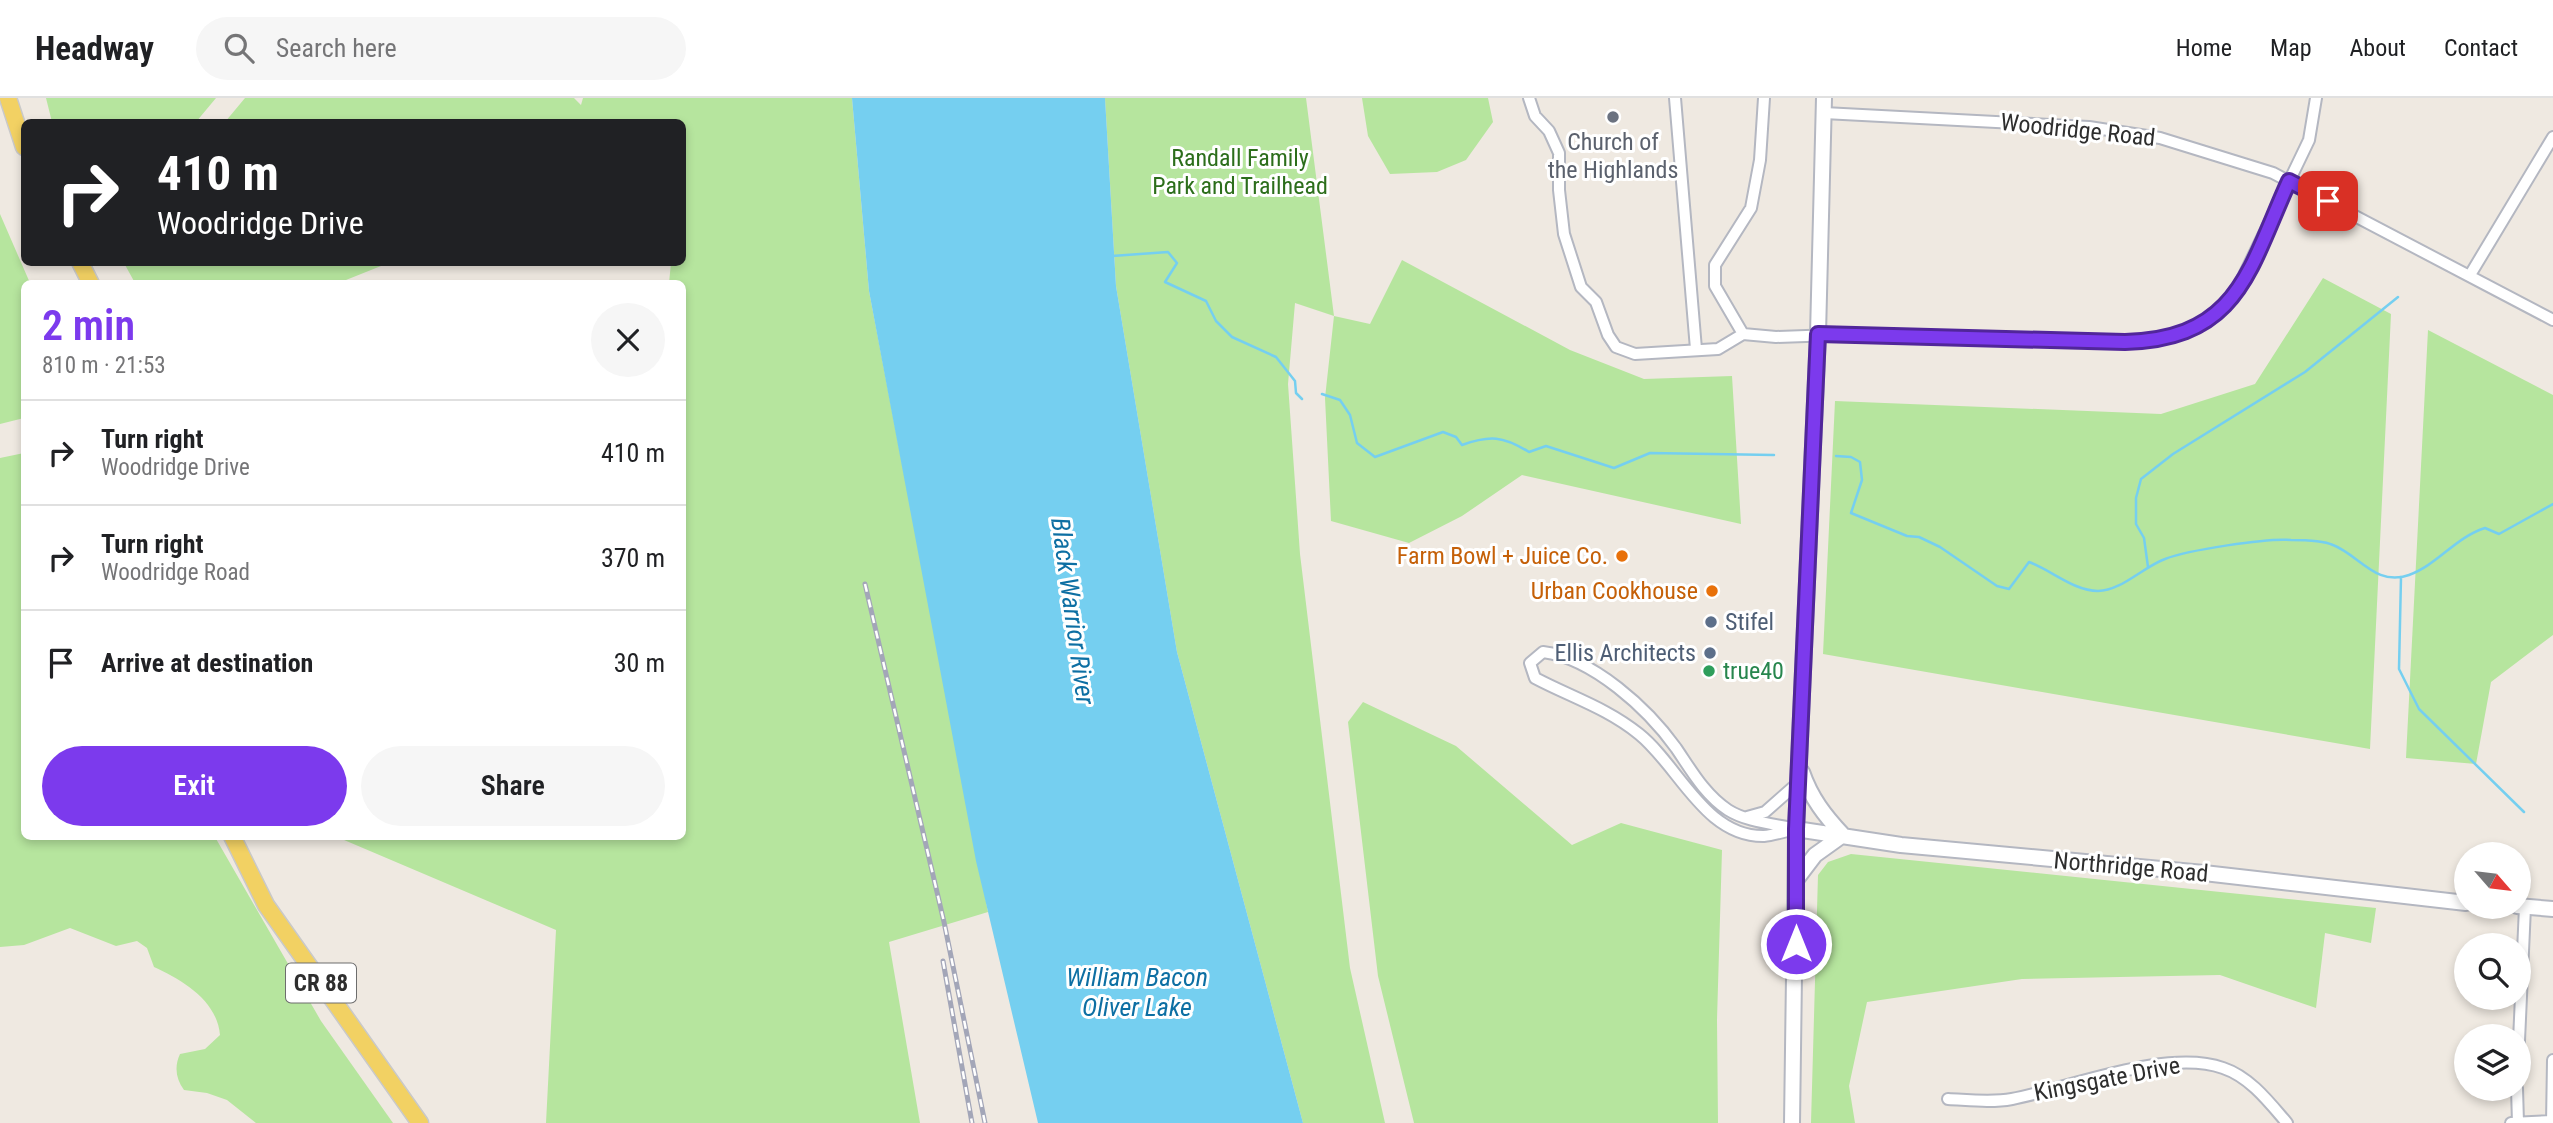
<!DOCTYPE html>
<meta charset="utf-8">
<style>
:root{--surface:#fff;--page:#f6f6f6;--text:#202124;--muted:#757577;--line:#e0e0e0;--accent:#7c3aed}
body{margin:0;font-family:"Roboto Condensed",sans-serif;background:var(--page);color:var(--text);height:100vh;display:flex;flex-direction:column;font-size:26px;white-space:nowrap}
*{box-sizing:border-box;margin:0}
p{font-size:23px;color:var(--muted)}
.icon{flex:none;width:38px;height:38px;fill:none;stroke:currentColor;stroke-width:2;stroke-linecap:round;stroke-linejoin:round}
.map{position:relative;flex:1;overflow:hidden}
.side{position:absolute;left:21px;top:182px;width:665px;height:560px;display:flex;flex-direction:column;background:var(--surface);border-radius:10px;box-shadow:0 4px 10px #0003}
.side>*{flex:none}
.top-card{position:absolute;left:21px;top:21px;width:665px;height:147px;border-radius:10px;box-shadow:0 4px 10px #0003;background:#202124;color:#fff;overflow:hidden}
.needle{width:46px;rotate:118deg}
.fabs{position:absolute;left:2454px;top:744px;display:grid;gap:14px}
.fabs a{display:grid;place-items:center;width:77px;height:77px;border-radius:50%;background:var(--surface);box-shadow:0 4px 10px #0003;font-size:35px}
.pin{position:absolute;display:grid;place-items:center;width:60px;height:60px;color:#fff;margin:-30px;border-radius:14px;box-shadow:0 4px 10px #0006}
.me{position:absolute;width:77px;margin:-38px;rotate:0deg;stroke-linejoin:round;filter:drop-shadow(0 0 5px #0008)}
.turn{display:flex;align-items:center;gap:24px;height:147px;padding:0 21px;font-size:32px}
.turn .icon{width:91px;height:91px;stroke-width:2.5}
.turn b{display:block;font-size:49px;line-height:60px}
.round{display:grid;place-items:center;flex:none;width:74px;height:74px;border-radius:37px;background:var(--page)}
.overview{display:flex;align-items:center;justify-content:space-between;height:119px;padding:0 21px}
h1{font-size:42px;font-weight:600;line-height:52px;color:var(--accent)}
.action{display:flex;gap:14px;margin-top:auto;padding:14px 21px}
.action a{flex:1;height:80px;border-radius:42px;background:var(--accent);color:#fff;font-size:28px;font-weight:600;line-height:80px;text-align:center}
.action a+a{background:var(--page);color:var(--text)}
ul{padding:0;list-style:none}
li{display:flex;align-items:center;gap:21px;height:105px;padding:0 21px;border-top:2px solid var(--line)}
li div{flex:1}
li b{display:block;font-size:26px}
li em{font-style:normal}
header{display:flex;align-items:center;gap:42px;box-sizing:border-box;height:98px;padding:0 35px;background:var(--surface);border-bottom:2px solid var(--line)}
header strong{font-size:33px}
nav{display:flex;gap:38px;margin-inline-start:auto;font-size:24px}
.search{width:490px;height:63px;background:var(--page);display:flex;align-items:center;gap:18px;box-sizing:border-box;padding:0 24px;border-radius:38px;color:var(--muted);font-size:26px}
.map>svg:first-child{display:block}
.green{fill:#b6e59e}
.water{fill:#75cff0}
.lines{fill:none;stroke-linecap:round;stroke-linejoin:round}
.stream{stroke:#75cff0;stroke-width:2.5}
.minor-casing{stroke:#b4b7c1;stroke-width:14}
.secondary-casing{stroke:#b4b7c1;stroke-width:18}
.primary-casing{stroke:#c9c9c9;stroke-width:19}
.minor{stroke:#fff;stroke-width:10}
.secondary{stroke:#fff;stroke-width:14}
.primary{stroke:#f2d163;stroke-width:16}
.rail-casing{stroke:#a3a6b8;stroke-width:5}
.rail{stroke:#fff;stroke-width:2.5;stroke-dasharray:8;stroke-linecap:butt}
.route-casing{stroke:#51269a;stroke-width:18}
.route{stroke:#7c3aed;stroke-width:12}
.worship-dot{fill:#6b7280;stroke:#fff;stroke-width:2.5}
.food-dot{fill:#e8710a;stroke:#fff;stroke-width:2.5}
.service-dot{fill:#5c6f8a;stroke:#fff;stroke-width:2.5}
.leisure-dot{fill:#2e9e5b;stroke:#fff;stroke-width:2.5}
.labels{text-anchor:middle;stroke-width:6;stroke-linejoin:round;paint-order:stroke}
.shield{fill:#fff;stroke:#6d6d6d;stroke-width:2}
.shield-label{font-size:23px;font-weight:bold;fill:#2e2e2e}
.street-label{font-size:24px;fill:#2e2e2e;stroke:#fff}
.worship-label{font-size:24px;fill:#5b616d;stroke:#fff}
.park-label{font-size:24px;fill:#2c6e1b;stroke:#fff}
.food-label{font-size:24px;fill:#c56008;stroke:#fff;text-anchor:end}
.service-label{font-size:24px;fill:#4e5e75;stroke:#fff;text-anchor:start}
.leisure-label{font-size:24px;fill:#27864d;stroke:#fff;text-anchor:start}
.water-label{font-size:26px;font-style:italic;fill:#0d6fa3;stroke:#fff}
</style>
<header>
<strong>Headway</strong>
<div class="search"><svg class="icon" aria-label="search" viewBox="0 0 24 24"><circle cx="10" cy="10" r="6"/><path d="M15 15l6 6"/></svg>Search here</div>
<nav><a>Home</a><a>Map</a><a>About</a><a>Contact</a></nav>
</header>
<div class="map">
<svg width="2553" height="1025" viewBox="0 0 2553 1025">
<rect width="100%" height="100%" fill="#efe9e1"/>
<!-- green -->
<path class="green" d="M46,0H216L196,24H52Z
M245,0H574L581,7L583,0H852L869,193L988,814L889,844L920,1025H546L556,832L337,739L682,738V186L669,185L671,165L682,164V24H225Z
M1105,0H1306L1334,218L1370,226L1402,162L1570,252L1644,281L1732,278L1741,426L1522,377L1462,418L1409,445L1331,423L1325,300L1334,218L1295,205L1288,286L1300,456L1350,870L1385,1025H1303L1177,554L1116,188Z
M1362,0H1488L1493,24L1466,62L1437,74L1390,76L1368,38Z
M0,116L30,185L24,186V320L0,326Z
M124,165H610L381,168L336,186L135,185Z
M2323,180L2391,216L2370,651L1823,556L1835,303L2161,316L2255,286Z
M2428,232L2553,297V537L2491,584L2476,666L2406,660Z
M24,355V738L215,739L321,923L393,1025H256L227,1002L207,995L184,992C176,981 174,969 180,956L205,951L220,937C217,902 182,882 154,869L147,850L137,843L116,848L70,830L24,847L0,849V360Z
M1363,604L1456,648L1572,747L1621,725L1722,752L1717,922L1718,1025H1414L1378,878L1348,624Z
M1851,756L2376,810L2371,845L2325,835L2316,910L2220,877L2022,881L1867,904L1849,988L1855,1025H1811L1818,777L1828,764Z"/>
<!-- water -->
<path class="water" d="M852,0H1105L1116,188L1177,554L1303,1025H1038L976,763L869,193Z"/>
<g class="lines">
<!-- stream -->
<path class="stream" d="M1112,158L1168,154L1177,165L1165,184L1206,203L1216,223L1232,239L1276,259L1295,283L1296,295L1302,301
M1322,296L1340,302L1350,317L1357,345L1375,359L1443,334L1456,339L1462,347C1490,337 1503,338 1529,354L1546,348L1614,370L1650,355L1774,357
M1836,358L1851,359L1860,364L1862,382L1851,415L1907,438L1919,439L1940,449L1997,488L2009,491L2029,464C2051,472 2074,493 2098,493C2121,493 2143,469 2165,461C2188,452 2266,440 2291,442C2303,442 2322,442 2333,447C2359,457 2376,489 2409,477C2437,467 2456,439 2485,430L2499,436L2553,406
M2148,469L2144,440L2136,426V400L2141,381L2173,356L2305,274L2398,199
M2401,479L2399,571L2419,611L2524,714"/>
<!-- minor casing -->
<g class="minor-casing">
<path id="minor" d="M1529,0L1535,18L1549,33L1559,55V92L1564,136L1581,189L1596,204L1608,237L1616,249L1635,256L1718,251L1743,236L1776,239L1862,236L2125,244L2151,243L2186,234L2218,216L2234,198L2309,42L2316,0
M1675,0L1696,251
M1824,15L2089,29L2160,40L2273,75L2553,222
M2470,177L2553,39
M1743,236L1715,188V167L1751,110L1760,62L1764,0
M1543,554C1593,560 1648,611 1676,650C1691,672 1705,697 1728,712C1747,724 1775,726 1796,731C1786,733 1774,737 1764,738C1705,739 1679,668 1639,636C1607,610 1571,599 1535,580L1530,565Z
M1747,719L1765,714L1799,684
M2518,965L2525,809
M2517,990L2518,1025
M1948,1001C1969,1002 1991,1005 2012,1001C2070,990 2167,950 2223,970C2250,979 2269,1004 2287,1025
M2511,1025L2552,1023
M2552,1025L2553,962"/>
</g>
<!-- secondary casing -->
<g class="secondary-casing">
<path id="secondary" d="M1796,731L1901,747L2204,775L2466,805
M1796,782L1815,757L1843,737C1825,718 1811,700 1802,674
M2517,808L2553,811
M1792,1025L1796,731L1818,236L1824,0"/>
</g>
<!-- primary casing -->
<g class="primary-casing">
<path id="primary" d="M8,0L24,49
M80,164L91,186
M232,738L266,807L420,1025"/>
</g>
<!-- minor -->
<use href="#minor" class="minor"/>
<!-- secondary -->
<use href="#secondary" class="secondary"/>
<!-- primary -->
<use href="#primary" class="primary"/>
<!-- rail casing -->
<g class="rail-casing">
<path id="rail" d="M865,486L944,824L985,1025
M943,863L972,1025"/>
</g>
<!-- rail -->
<use href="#rail" class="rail"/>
</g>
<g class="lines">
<!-- route casing -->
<g class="route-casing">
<path id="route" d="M1796,846V731L1818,236L2125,244C2239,241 2249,171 2289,83L2328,103"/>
</g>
<!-- route -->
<use href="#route" class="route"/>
</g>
<!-- markers -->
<circle class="worship-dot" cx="1613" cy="19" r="7"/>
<g class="food-dot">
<circle cx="1622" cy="458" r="7"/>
<circle cx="1712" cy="493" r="7"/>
</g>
<g class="service-dot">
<circle cx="1711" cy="524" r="7"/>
<circle cx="1710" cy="555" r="7"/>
</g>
<circle class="leisure-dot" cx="1709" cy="573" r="7"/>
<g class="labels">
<!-- shield labels -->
<rect class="shield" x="286" y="865.5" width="70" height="39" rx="5"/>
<g class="shield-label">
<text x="321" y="893">CR 88</text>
</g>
<!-- street labels -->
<g class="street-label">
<text transform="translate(2078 32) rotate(6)" y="8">Woodridge Road</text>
<text transform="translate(2131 769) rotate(5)" y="8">Northridge Road</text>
<text transform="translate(2107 981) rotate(-11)" y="8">Kingsgate Drive</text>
</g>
<!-- worship labels -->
<g class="worship-label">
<text x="1613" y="52">Church of<tspan x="1613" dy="28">the Highlands</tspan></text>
</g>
<!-- park labels -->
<g class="park-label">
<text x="1240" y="68">Randall Family<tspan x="1240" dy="28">Park and Trailhead</tspan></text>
</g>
<!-- food labels -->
<g class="food-label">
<text x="1608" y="466">Farm Bowl + Juice Co.</text>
<text x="1698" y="501">Urban Cookhouse</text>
</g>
<!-- service labels -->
<g class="service-label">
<text x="1725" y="532">Stifel</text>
<text x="1696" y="563" text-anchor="end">Ellis Architects</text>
</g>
<!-- leisure labels -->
<g class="leisure-label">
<text x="1723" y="581">true40</text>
</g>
<!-- water labels -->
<g class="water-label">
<text transform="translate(1073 513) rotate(82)" y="9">Black Warrior River</text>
<text x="1137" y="888">William Bacon<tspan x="1137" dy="30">Oliver Lake</tspan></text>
</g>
</g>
</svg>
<div class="fabs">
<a><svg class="needle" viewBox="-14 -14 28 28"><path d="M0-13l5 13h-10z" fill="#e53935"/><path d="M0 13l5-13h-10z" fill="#757577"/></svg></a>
<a><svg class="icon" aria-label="search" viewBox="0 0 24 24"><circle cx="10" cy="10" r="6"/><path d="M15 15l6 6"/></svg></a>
<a><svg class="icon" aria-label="layers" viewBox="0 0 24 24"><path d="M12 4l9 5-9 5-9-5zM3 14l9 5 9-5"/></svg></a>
</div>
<div class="pin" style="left:2328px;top:103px;background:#d93025"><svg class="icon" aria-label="arrive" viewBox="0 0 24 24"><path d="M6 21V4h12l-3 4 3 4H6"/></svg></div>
<svg class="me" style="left:1796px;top:846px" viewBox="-20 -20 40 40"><circle r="17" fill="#7c3aed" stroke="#fff" stroke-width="3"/><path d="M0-11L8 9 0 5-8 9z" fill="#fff"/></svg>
<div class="top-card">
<div class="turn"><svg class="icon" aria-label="right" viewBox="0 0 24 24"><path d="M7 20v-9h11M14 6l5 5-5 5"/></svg><div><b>410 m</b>Woodridge Drive</div></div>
</div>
<section class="side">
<div class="overview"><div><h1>2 min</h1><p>810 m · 21:53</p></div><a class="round"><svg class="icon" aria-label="close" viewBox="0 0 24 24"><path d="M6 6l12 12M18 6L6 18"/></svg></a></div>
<ul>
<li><svg class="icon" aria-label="right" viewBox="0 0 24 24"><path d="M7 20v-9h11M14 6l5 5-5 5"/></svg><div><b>Turn right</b><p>Woodridge Drive</p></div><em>410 m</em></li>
<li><svg class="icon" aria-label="right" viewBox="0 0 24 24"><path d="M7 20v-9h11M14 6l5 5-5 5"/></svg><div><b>Turn right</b><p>Woodridge Road</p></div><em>370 m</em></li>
<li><svg class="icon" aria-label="arrive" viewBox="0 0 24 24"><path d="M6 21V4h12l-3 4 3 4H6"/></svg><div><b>Arrive at destination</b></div><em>30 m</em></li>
</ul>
<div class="action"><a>Exit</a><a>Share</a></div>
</section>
</div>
